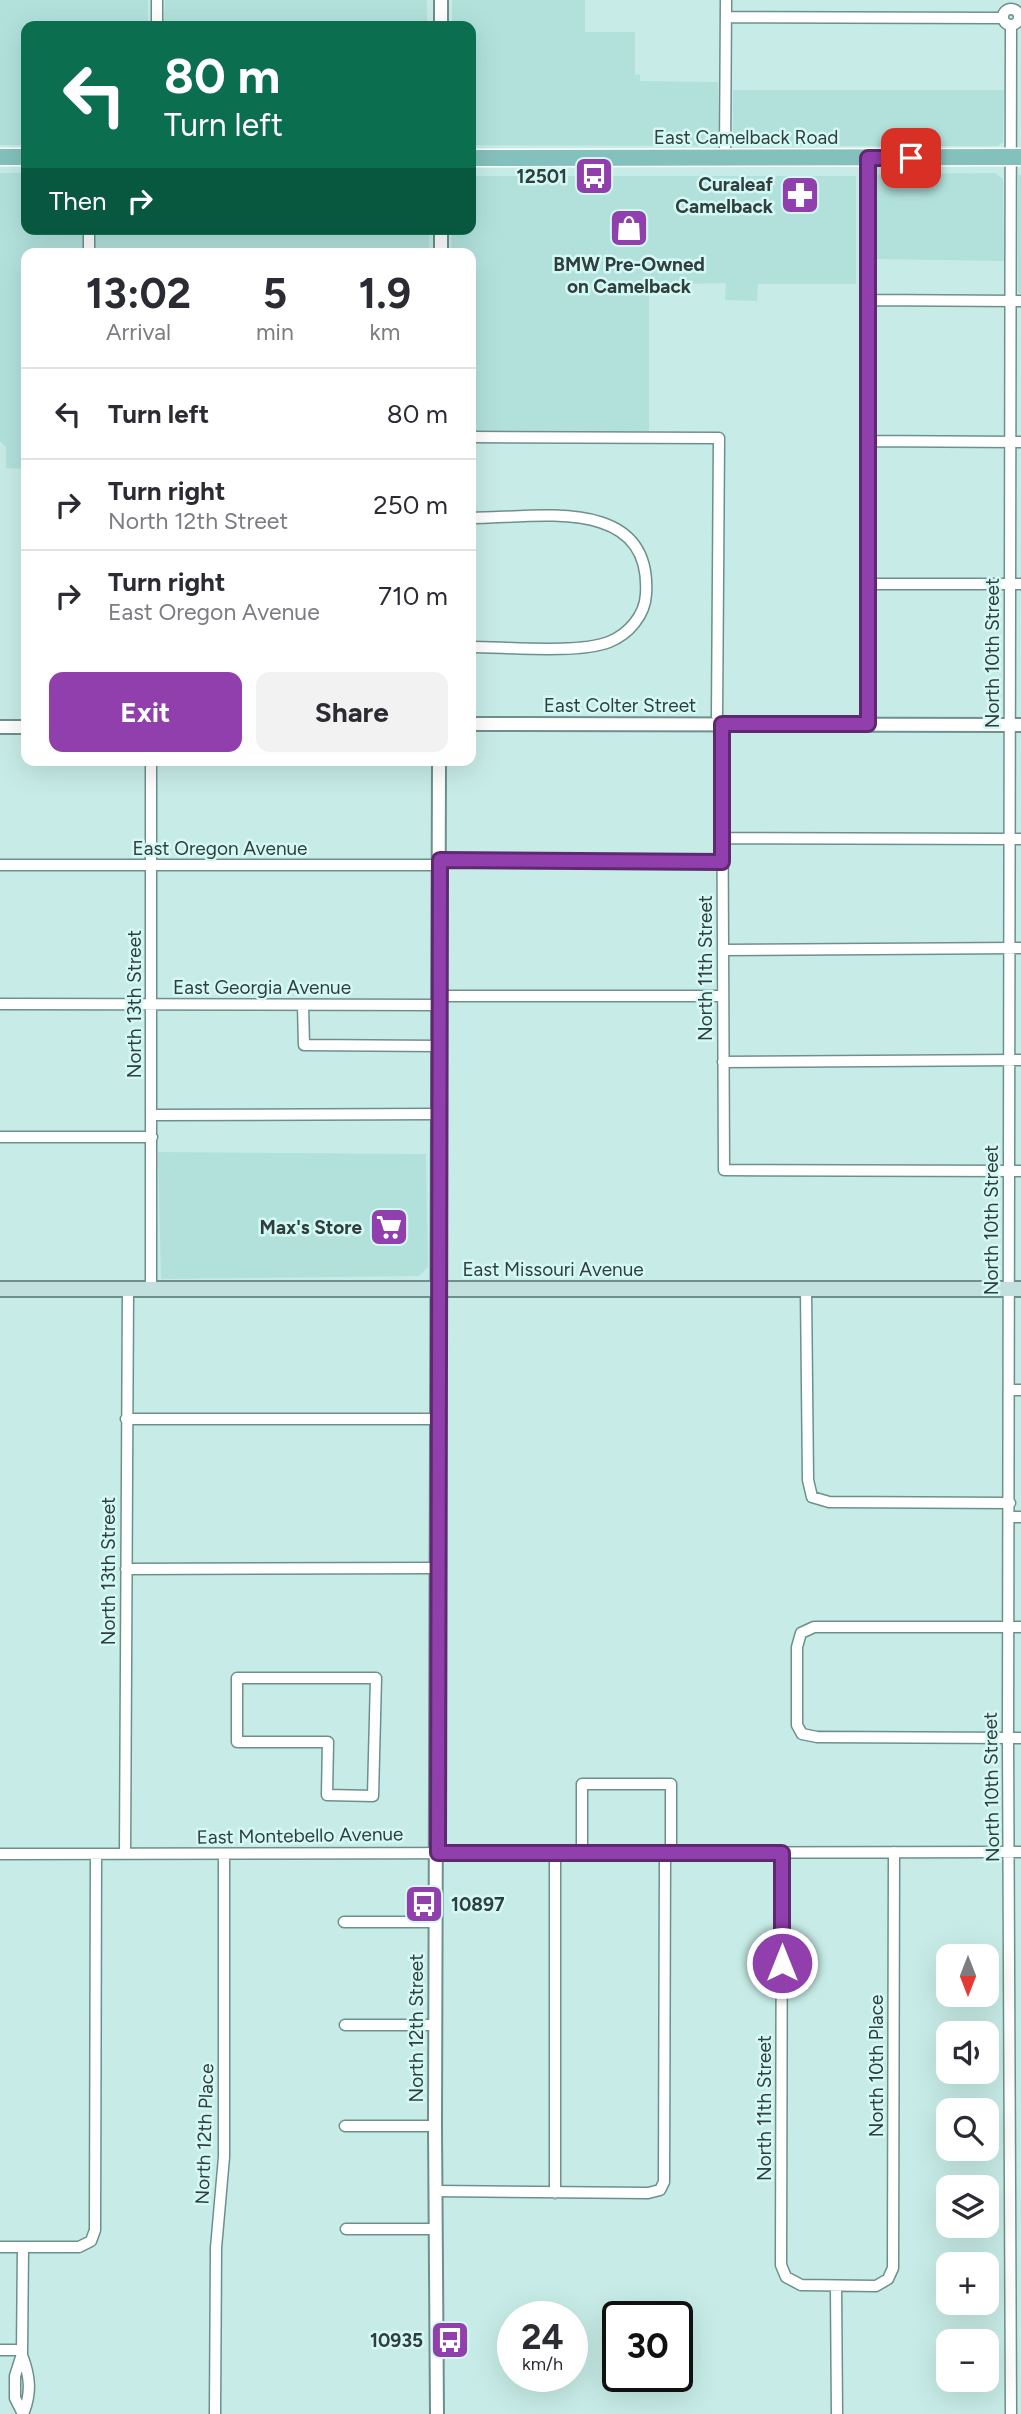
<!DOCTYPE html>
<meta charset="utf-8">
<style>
:root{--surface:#fff;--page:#f2f2f3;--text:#2b2b33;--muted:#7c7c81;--line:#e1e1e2;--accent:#923fae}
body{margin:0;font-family:Figtree,sans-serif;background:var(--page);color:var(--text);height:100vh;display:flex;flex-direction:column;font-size:26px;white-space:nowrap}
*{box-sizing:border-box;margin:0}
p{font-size:23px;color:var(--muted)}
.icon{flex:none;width:38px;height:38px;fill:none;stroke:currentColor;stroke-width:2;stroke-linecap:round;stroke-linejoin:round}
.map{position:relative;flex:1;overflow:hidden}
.drawer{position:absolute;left:21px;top:248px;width:455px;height:518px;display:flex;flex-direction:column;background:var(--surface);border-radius:14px;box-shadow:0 7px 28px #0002}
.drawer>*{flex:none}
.banner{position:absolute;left:21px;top:21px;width:455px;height:214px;border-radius:14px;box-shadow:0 7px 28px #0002;background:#0b6e4f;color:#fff;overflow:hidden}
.needle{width:46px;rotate:180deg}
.controls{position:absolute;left:936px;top:1944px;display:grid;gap:14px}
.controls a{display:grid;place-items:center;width:63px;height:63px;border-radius:14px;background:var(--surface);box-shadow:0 7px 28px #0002;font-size:35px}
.speed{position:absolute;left:497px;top:2301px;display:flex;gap:14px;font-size:35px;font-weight:700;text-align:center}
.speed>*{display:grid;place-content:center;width:91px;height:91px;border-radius:50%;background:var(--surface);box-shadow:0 7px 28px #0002;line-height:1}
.speed small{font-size:18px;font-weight:400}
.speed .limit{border:4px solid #111;border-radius:10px;background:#fff;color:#111}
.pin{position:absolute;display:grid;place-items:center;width:60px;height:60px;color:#fff;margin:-30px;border-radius:14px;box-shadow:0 4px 10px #0006}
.me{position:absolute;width:77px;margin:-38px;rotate:0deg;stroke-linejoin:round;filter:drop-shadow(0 0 5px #0008)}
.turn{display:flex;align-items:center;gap:24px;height:147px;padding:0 28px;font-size:32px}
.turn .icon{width:91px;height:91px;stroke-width:2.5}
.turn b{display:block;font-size:49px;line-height:60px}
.then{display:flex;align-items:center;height:66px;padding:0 28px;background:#0003;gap:14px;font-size:26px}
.eta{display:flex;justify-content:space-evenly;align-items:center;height:119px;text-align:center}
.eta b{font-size:42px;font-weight:700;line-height:49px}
.cta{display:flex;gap:14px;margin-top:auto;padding:14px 28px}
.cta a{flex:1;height:80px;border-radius:14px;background:var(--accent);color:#fff;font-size:28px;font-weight:700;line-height:80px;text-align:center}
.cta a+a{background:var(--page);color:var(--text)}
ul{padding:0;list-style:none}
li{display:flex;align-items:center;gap:21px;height:91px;padding:0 28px;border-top:2px solid var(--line)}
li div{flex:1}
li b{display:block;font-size:26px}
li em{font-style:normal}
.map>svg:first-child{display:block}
.built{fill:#b2e1dc}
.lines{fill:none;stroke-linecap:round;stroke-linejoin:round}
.minor-casing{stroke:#6d908c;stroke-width:13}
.tertiary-casing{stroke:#6d908c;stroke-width:16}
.secondary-casing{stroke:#6d908c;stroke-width:18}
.primary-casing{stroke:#fff;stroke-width:19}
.minor{stroke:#fff;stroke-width:10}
.tertiary{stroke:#fff;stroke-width:12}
.secondary{stroke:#c2e0de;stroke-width:14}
.primary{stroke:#85c1bc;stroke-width:16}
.route-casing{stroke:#5f2971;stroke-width:18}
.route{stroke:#923fae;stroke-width:12}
.labels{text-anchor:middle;stroke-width:5;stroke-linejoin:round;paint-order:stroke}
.street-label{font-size:19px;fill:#303f3d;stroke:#d4f9f5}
.poi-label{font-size:19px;font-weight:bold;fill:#303f3d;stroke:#d4f9f5;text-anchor:end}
</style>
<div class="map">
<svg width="1021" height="2414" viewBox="0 0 1021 2414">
<rect width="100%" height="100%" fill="#c7ece7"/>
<!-- built -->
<path class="built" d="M0,0H148V26H26V145H0Z
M165,0H427V26H164Z
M452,0H585V32H635V75L640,74V81L718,82L719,146L471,145V26H452Z
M733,90H1004L1003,142L998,146H738L733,140Z
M0,173H26V229H429V254H26V469L6,468V447L0,441Z
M995,173L1003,179L1004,261L873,259L875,180L878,174Z
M1018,175H1021V293H1018Z
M471,176H856V284H758L757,301L725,300L726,283L649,285V431L471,432V254H451L452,229H471Z
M158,1152L426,1154L428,1267L419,1276L161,1279Z"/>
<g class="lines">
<!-- minor casing -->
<g class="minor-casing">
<path id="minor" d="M1003 17a8 8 0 1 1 16 0a8 8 0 1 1-16 0Z
M726,17L1003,18
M1011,25L1008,1738L1011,2414
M157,26V0
M725,158L726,0
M89,229V254
M867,300L1021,301
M471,437L719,438L717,716L722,724L724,1170L1021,1171
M867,441L1021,442
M471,518C536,518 652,494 646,594C645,615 629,634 609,642C578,654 506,647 471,647
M868,584H1021
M868,725V158
M151,761V1289
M722,838L1021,839
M440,860L722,862
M0,865H440
M723,950L1021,948
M440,996H723
M0,1004L440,1005
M303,1005L304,1045L439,1046
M723,1062L1021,1060
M152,1115L439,1114
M0,1137H152
M806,1291L808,1480L812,1497L829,1502L1010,1503
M1009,1390H1021
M126,1419H439
M1010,1517H1021
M126,1569L439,1568
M1021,1627H814L801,1633L797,1647V1725L802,1734L817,1737L1021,1738
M237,1678H376L373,1796L327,1795L328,1742H237Z
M782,1853L781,2265L786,2277L801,2285L876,2286L888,2279L893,2268L894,1852
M0,1854L1021,1852
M125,1854L128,1289
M582,1854V1784H671V1854
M344,1922H436
M345,2025H436
M345,2126H435
M435,2191L648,2193L660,2190L664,2182L665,1854
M555,2193V1854
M346,2229H436
M0,2247H79L91,2241L95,2230L96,1854
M23,2247L22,2354L15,2376V2398L23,2414
M836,2287L837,2414
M0,2350H22
M22,2355C30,2376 32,2393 23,2414
M215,2414L216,2248L224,2157V1854"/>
</g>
<!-- tertiary casing -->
<g class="tertiary-casing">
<path id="tertiary" d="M441,0V26
M441,254V229
M471,724L1021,725
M0,727H26
M437,2414L435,2126L439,761"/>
</g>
<!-- secondary casing -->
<g class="secondary-casing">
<path id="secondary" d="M0,1289H1021"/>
</g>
<!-- primary casing -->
<g class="primary-casing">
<path id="primary" d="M0,157H26
M471,158L1021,157"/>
</g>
<!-- minor -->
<use href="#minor" class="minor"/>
<!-- tertiary -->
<use href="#tertiary" class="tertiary"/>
<!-- secondary -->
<use href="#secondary" class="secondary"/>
<!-- primary -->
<use href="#primary" class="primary"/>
</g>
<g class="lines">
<!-- route casing -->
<g class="route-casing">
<path id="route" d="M782,1963V1853H438L440,860L722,862V724H868V158H911"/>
</g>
<!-- route -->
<use href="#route" class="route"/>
</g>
<!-- icons -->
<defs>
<g id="bus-square" transform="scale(2.0125)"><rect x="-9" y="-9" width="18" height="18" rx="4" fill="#923fae" stroke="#d4f9f5"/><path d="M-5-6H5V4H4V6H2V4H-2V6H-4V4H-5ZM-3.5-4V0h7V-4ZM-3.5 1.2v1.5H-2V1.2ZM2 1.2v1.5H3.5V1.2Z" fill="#fff"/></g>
<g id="pharmacy-square" transform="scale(2.0125)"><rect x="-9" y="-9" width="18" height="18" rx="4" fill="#923fae" stroke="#d4f9f5"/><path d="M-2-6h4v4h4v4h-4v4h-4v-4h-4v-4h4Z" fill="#fff"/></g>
<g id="shop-square" transform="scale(2.0125)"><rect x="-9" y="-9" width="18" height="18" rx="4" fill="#923fae" stroke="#d4f9f5"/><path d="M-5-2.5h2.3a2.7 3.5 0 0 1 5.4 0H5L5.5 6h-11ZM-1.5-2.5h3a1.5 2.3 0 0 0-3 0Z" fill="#fff"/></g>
<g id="supermarket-square" transform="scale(2.0125)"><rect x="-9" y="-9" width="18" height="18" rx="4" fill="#923fae" stroke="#d4f9f5"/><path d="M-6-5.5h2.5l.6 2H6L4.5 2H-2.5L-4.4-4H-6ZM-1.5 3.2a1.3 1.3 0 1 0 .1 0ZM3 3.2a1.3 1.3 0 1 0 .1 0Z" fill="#fff"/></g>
</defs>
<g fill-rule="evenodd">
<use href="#bus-square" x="594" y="176"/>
<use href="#pharmacy-square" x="800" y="195"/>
<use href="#shop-square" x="629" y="228"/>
<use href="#supermarket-square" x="389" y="1227"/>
<use href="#bus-square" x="424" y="1904"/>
<use href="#bus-square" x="450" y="2340"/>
</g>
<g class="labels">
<!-- street labels -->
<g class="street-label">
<text x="746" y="144">East Camelback Road</text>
<text transform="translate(992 653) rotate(-90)" y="7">North 10th Street</text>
<text x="620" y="712">East Colter Street</text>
<text x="220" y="855">East Oregon Avenue</text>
<text transform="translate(705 968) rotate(-90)" y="7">North 11th Street</text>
<text x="262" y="994">East Georgia Avenue</text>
<text transform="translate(134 1004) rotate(-90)" y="7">North 13th Street</text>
<text transform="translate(991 1220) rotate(-90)" y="7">North 10th Street</text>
<text x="553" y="1276">East Missouri Avenue</text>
<text transform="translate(108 1571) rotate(-90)" y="7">North 13th Street</text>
<text transform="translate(991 1787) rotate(-91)" y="7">North 10th Street</text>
<text transform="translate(300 1835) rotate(-1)" y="7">East Montebello Avenue</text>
<text transform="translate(416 2028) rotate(-90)" y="7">North 12th Street</text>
<text transform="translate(876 2066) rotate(-90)" y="7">North 10th Place</text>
<text transform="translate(764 2108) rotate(-90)" y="7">North 11th Street</text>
<text transform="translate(204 2134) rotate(-88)" y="7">North 12th Place</text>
</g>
<!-- poi labels -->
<g class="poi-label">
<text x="567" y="183">12501</text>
<text x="773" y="191">Curaleaf<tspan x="773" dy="22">Camelback</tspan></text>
<text x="629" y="271" text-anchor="middle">BMW Pre-Owned<tspan x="629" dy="22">on Camelback</tspan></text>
<text x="362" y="1234">Max's Store</text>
<text x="451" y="1911" text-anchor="start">10897</text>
<text x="423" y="2347">10935</text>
</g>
</g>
</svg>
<div class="controls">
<a><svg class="needle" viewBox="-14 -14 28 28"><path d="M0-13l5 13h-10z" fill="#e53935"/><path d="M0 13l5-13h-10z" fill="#7c7c81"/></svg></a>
<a><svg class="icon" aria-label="sound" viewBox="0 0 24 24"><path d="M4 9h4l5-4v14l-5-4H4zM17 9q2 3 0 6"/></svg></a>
<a><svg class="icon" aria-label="search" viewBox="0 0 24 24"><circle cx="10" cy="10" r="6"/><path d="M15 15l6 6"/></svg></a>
<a><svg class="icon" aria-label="layers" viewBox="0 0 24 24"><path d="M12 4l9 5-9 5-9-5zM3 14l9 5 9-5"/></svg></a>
<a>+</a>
<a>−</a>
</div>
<div class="speed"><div>24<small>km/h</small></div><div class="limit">30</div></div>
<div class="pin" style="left:911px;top:158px;background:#d93025"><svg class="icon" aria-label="arrive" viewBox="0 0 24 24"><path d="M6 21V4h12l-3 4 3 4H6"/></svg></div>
<svg class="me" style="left:782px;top:1963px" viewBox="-20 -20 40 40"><circle r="17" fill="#923fae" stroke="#fff" stroke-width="3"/><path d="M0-11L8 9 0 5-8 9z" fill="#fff"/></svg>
<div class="banner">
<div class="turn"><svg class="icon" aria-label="left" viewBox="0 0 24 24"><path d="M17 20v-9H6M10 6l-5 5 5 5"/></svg><div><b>80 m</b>Turn left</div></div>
<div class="then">Then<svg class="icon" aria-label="right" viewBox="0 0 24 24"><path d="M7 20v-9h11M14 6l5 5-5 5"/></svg></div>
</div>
<section class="drawer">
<div class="eta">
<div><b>13:02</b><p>Arrival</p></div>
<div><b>5</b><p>min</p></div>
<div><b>1.9</b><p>km</p></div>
</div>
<ul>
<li><svg class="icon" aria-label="left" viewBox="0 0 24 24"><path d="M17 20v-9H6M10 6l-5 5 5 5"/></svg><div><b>Turn left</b></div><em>80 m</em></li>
<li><svg class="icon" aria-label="right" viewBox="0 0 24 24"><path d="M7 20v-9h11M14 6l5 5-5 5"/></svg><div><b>Turn right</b><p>North 12th Street</p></div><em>250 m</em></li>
<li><svg class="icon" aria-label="right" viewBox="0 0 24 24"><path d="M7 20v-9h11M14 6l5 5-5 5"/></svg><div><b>Turn right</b><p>East Oregon Avenue</p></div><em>710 m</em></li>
</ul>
<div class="cta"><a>Exit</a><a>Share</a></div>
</section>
</div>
